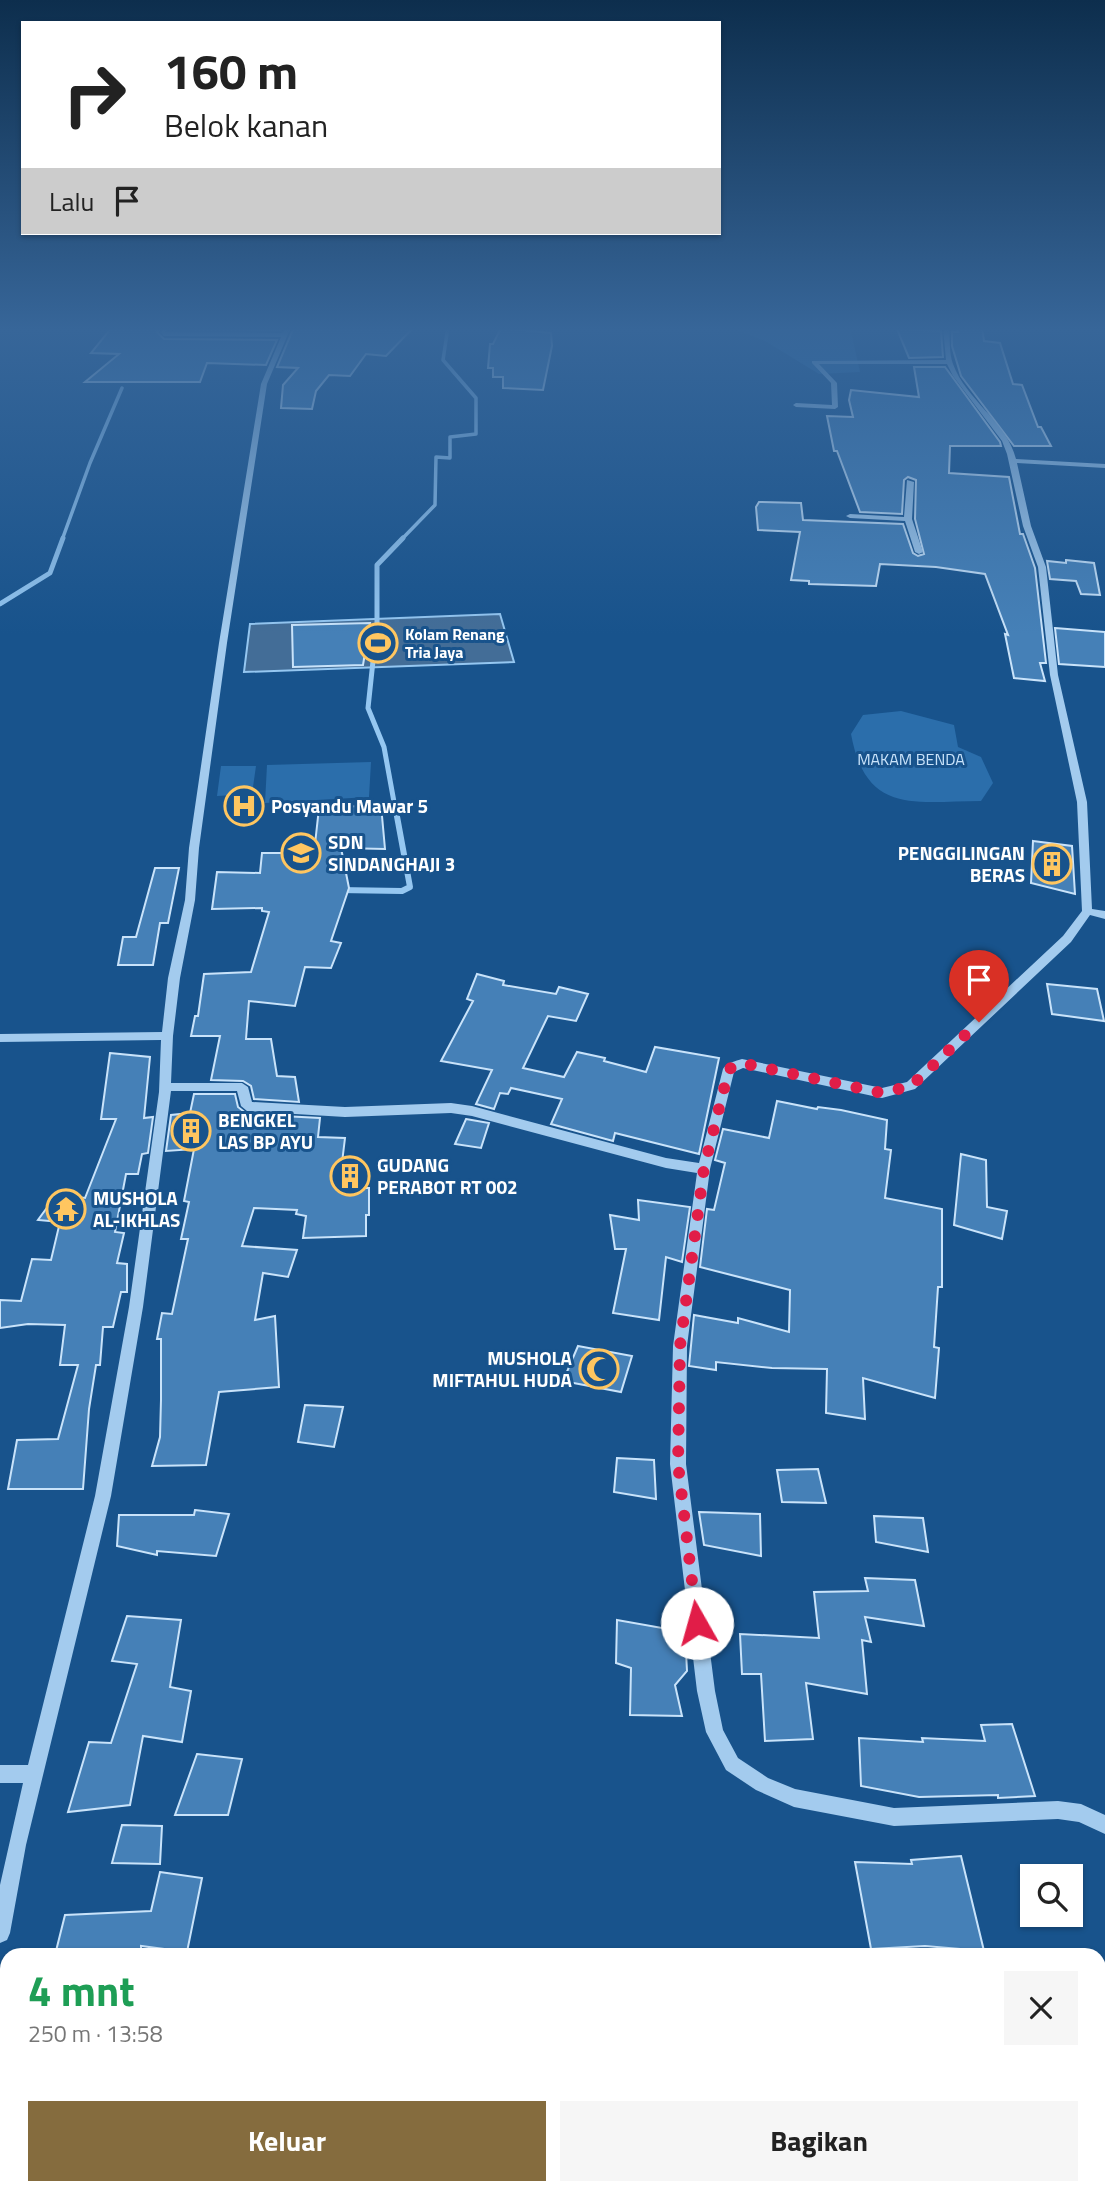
<!DOCTYPE html>
<html lang="id">
<meta charset="utf-8">
<style>
:root{--surface:#fff;--page:#f6f6f6;--text:#222;--muted:#767676;--accent:#856c3e}
body{margin:0;font-family:"Titillium Web",sans-serif;background:var(--page);color:var(--text);height:100vh;display:flex;flex-direction:column;font-size:26px;white-space:nowrap}
*{box-sizing:border-box;margin:0}
p{font-size:23px;color:var(--muted)}
.icon{flex:none;width:38px;height:38px;fill:none;stroke:currentColor;stroke-width:2;stroke-linecap:round;stroke-linejoin:round}
.map{position:relative;flex:1;overflow:hidden}
.side{position:absolute;left:0px;top:1948px;width:1106px;height:247px;display:flex;flex-direction:column;background:var(--surface);border-radius:21px 21px 0 0;box-shadow:0 2px 5px #0004}
.side>*{flex:none}
.banner{position:absolute;left:21px;top:21px;width:700px;height:214px;border-radius:0px;box-shadow:0 2px 5px #0004;background:#fff;color:var(--text);overflow:hidden}
.fabs{position:absolute;left:1020px;top:1864px;display:grid;gap:14px}
.fabs a{display:grid;place-items:center;width:63px;height:63px;border-radius:0px;background:var(--surface);box-shadow:0 2px 5px #0004;font-size:35px}
.pin{position:absolute;display:grid;place-items:center;width:60px;height:60px;color:#fff;margin:-72px -30px;border-radius:50% 50% 50% 0;rotate:-45deg;box-shadow:0 0 7px #0007}
.pin .icon{rotate:45deg}
.me{position:absolute;width:77px;margin:-38px;rotate:353deg;stroke-linejoin:round;filter:drop-shadow(0 0 5px #0008)}
.turn{display:flex;align-items:center;gap:24px;height:147px;padding:0 28px;font-size:32px}
.turn .icon{width:91px;height:91px;stroke-width:2.5}
.turn b{display:block;font-size:49px;line-height:60px}
.then{display:flex;align-items:center;height:66px;padding:0 28px;background:#0003;gap:14px;font-size:26px}
.round{display:grid;place-items:center;flex:none;width:74px;height:74px;border-radius:0px;background:var(--page)}
.summary{display:flex;align-items:center;justify-content:space-between;height:119px;padding:0 28px}
h1{font-size:42px;font-weight:700;line-height:52px;color:#1e9e55}
.action{display:flex;gap:14px;margin-top:auto;padding:14px 28px}
.action a{flex:1;height:80px;border-radius:0px;background:var(--accent);color:#fff;font-size:28px;font-weight:700;line-height:80px;text-align:center}
.action a+a{background:var(--page);color:var(--text)}
.map>svg:first-child{display:block}
.green{fill:#2b6eab}
.water{fill:#436d97;stroke:#95c7f1;stroke-width:2}
.lines{fill:none;stroke-linecap:round;stroke-linejoin:round}
.stream-far2{stroke:#95c7f1;stroke-width:3.5}
.stream-far1{stroke:#95c7f1;stroke-width:5}
.stream{stroke:#95c7f1;stroke-width:6}
.building{fill:#4580b7;stroke:#c9e3fa;stroke-width:2}
.minor{fill:#a3cbee;fill-rule:evenodd}
.route{stroke:#e11d48;stroke-width:12;stroke-dasharray:0 21.6}
.labels{text-anchor:middle;stroke-width:6;stroke-linejoin:round;paint-order:stroke}
.far-poi-label{font-size:16px;font-weight:bold;fill:#fff;stroke:#18538c;text-anchor:start}
.far-park-label{font-size:16px;fill:#c9e3fa;stroke:#18538c}
.poi-label{font-size:19px;font-weight:bold;fill:#fff;stroke:#18538c;text-anchor:start}
</style>
<div class="map">
<svg width="1105" height="2193" viewBox="0 0 1105 2193">
<rect width="100%" height="100%" fill="#18538c"/>
<!-- green -->
<path class="green" d="M679,327H850L860,372L819,374L765,341L734,329Z
M901,711L954,725L958,747L981,757L993,783L981,801C916,801 866,816 851,734L863,715Z
M371,762L369,797L265,803L267,765Z
M221,766H256L252,794L217,796Z"/>
<!-- water -->
<path class="water" d="M500,614L514,662L244,672L250,624Z"/>
<g class="lines">
<!-- stream-far2 -->
<path class="stream-far2" d="M62,540L90,463L122,388
M401,540L435,505L436,457L450,458V437L476,434V398L443,360L448,327"/>
<!-- stream-far1 -->
<path class="stream-far1" d="M0,604L50,573L63,538
M377,628V565L403,538
M373,661L368,708L384,747L396,813"/>
<!-- stream -->
<path class="stream" d="M339,890L402,891L410,887L396,811"/>
</g>
<!-- building -->
<path class="building" d="M112,327H161L157,332L164,339L277,340L266,365L207,363L200,382H85L119,354L91,353Z
M173,327H282L280,330L171,329Z
M294,327H380L411,330L386,356L366,354L350,376L329,375L316,391L312,409L281,408L283,385L298,368L277,367Z
M958,327H982L984,341L1000,343L1013,384L1022,385L1038,427H1041L1051,446H1014L961,376L952,346V332H958Z
M501,328L551,333L552,346L543,390L503,388V377H493V368H488L490,344H493Z
M897,329L941,331L943,357L909,358Z
M914,367H945L1000,442L1001,446H950L949,473L1009,477L1020,534H1023L1035,568L1046,663H1040L1045,681L1014,678L1005,634L1008,635L985,574L936,567L880,564L876,586L809,584V581L791,580L800,532L758,530L756,507L759,502L801,503L803,520L903,524L913,553L918,556L924,554L915,519L916,480L908,477L904,480L902,514L860,512L837,451H834L827,416L853,417L849,400L851,390L919,397Z
M1066,560L1094,563L1100,595L1081,594L1076,581L1050,579L1047,561L1066,563Z
M370,623L363,665L293,667L292,625Z
M1055,628L1105,632V667L1059,664Z
M381,805L385,849L341,848L349,888L331,941L341,943L331,968L305,967L295,1006L249,1001L246,1039H271L277,1076L295,1077L299,1102L254,1099L251,1086L243,1081L211,1080L220,1036H191L195,1016H198L204,974L251,972L269,912L262,911V908L212,909L217,872L260,873L262,853H314L319,808Z
M1033,841L1072,846L1075,894L1031,883Z
M155,868H179L168,923H160L153,965H118L123,937H136Z
M477,974L504,981L503,985L556,994L559,987L588,994L576,1021L548,1016L523,1068L564,1077L577,1052L605,1058L604,1061L646,1072L655,1047L719,1058L699,1154L615,1133L613,1141L551,1124L562,1099L511,1088L508,1094L500,1093L494,1109L476,1104L492,1070L441,1061L473,1001L467,999Z
M1047,984L1097,989L1104,1021L1052,1014Z
M110,1053L150,1057L144,1118L153,1117L148,1153L142,1154L138,1174H126L115,1232L124,1233L117,1263L127,1264V1292H121L113,1327H103L100,1365H96L89,1409L83,1489H8L17,1440L58,1439L78,1365H60L65,1325L28,1324L0,1328V1300L21,1301L32,1259L51,1260L60,1222L38,1220L57,1194L85,1198L116,1119H101Z
M194,1094H235L238,1107L247,1114L320,1118L318,1137L345,1138L341,1171L359,1170L357,1188H369V1215H366V1236L303,1238L306,1216L296,1214L297,1210L254,1208L242,1246L297,1250L288,1277L263,1273L255,1320L275,1316L279,1387L219,1392L206,1465L152,1466L160,1437L161,1400V1339H157L162,1313L172,1314L188,1239H181L189,1202L184,1201L194,1149L166,1151L171,1115L190,1113Z
M777,1101L817,1109L818,1107L841,1110L887,1120L885,1149L891,1150L885,1198L942,1209V1287H938L934,1347L939,1348L935,1398L863,1378L865,1419L826,1413L827,1369L772,1368L716,1362V1370L689,1366L694,1315L738,1323V1318L789,1332L790,1290L700,1267L707,1209L714,1210L725,1163L715,1160L723,1129L769,1138Z
M466,1119L489,1123L481,1148L455,1144Z
M961,1154L986,1160L987,1207L1007,1211L1002,1239L954,1225Z
M638,1200L690,1207L682,1262L666,1257L659,1320L613,1313L626,1249H615L610,1215L639,1220Z
M578,1346L632,1356L621,1392L563,1381Z
M305,1405L343,1407L334,1447L298,1442Z
M617,1458L654,1460L656,1499L614,1492Z
M818,1469L826,1503L782,1502L777,1470Z
M195,1510L229,1514L216,1556L157,1551V1555L117,1546L119,1515H194Z
M699,1512L760,1514L761,1556L704,1545Z
M874,1516L923,1518L928,1552L876,1542Z
M865,1578L915,1580L924,1626L865,1617L871,1642L862,1640L867,1694L806,1683L813,1739L765,1741L761,1674H742L740,1634L819,1638L814,1592L868,1591Z
M127,1616L181,1620L170,1687L191,1691L182,1742L143,1736L130,1805L68,1812L89,1742L111,1743L137,1664L112,1661Z
M617,1620L685,1632L687,1671L675,1685L682,1716L630,1715L631,1668L616,1663Z
M1012,1724L1035,1796L998,1798V1795L919,1797L861,1786L859,1738L923,1742L922,1738L985,1741L981,1725Z
M197,1754L242,1759L228,1815H175Z
M122,1825L162,1826L160,1864L112,1863Z
M961,1856L984,1951L925,1946L871,1949L855,1862L912,1864L911,1860Z
M160,1872L202,1878L187,1952L141,1946V1955H55L65,1915L151,1911Z"/>
<g class="lines">
<!-- minor -->
<path class="minor" d="M164,327H170L166,332L282,333L285,327H291L267,384L227,643L199,848L195,900L180,978L173,1036L171,1083H242L248,1087L252,1102L345,1107L451,1103L472,1106L666,1158L699,1163L723,1069C726,1063 736,1061 742,1059L882,1088L907,1082L1063,936L1082,911L1077,802L1050,675L1038,567L1023,526L1007,454L1002,441L953,376L947,364H819L837,383L838,407L835,409L796,407L793,405L796,403L832,405L831,383L812,363V361L946,360L943,327H949C950,339 949,353 953,364C966,400 1007,422 1016,459L1105,464V468L1017,463L1031,526L1046,567L1058,675L1087,802L1092,909L1105,911V919L1090,915L1071,942L915,1089L882,1098L743,1068L734,1072L710,1169L687,1346L686,1464L715,1691L723,1730L738,1758L768,1778L795,1789L894,1808L1058,1801L1081,1804L1105,1815V1834L1079,1822L1058,1819L894,1826L794,1807L756,1790L726,1770L706,1732L697,1691L670,1464L673,1346L697,1173L666,1168L472,1116L451,1113L345,1117L247,1111L241,1106L237,1091H171L143,1307L111,1496L26,1845L10,1933L7,1940L0,1943V1885L23,1783H0V1765H28L95,1496L129,1307L159,1092L161,1040L0,1042V1034L162,1032L168,978L185,900L189,848L219,643L261,384L281,337L164,336L160,332Z
M907,480L914,482L912,519L923,552L919,554L915,552L905,521L850,518L846,516L850,514L904,517Z"/>
</g>
<!-- sky -->
<linearGradient id="sky" x2="0" y2="1"><stop stop-color="#0d2e4d"/><stop offset="0.52" stop-color="#376699"/><stop offset="1" stop-color="#376699" stop-opacity="0"/></linearGradient>
<rect width="1105" height="634" fill="url(#sky)"/>
<g class="lines">
<!-- route -->
<path class="route" d="M697,1623L678,1464L680,1346L704,1168L729,1069L742,1063L882,1093L911,1086L979,1022"/>
</g>
<!-- icons -->
<defs>
<g id="stadium-ring" transform="scale(2.0125)"><circle r="9.5" fill="#18538c" stroke="#ffc660" stroke-width="1.5"/><path d="M0-5a6.5 5 0 1 0 0 10a6.5 5 0 1 0 0-10ZM-3.5-1.8h7v3.6h-7Z" fill="#ffc660"/></g>
<g id="hospital-ring" transform="scale(2.0125)"><circle r="9.5" fill="#18538c" stroke="#ffc660" stroke-width="1.5"/><path d="M-5-5h3v3.5h4V-5h3V5h-3V1.5h-4V5h-3Z" fill="#ffc660"/></g>
<g id="school-ring" transform="scale(2.0125)"><circle r="9.5" fill="#18538c" stroke="#ffc660" stroke-width="1.5"/><path d="M0-5L7-2L0 1L-7-2ZM-4 1L0 2.5L4 1V4Q0 6-4 4Z" fill="#ffc660"/></g>
<g id="building-ring" transform="scale(2.0125)"><circle r="9.5" fill="#18538c" stroke="#ffc660" stroke-width="1.5"/><path d="M-4-6H4V6H1V3H-1V6H-4ZM-2.5-4.3h1.7v1.8h-1.7ZM.8-4.3h1.7v1.8H.8ZM-2.5-1h1.7V.8h-1.7ZM.8-1h1.7V.8H.8Z" fill="#ffc660"/></g>
<g id="temple-ring" transform="scale(2.0125)"><circle r="9.5" fill="#18538c" stroke="#ffc660" stroke-width="1.5"/><path d="M0-6L5-2H3V0L6.5 2.5H4V6H1.5V3h-3V6H-4V2.5H-6.5L-3 0V-2H-5Z" fill="#ffc660"/></g>
<g id="mosque-ring" transform="scale(2.0125)"><circle r="9.5" fill="#18538c" stroke="#ffc660" stroke-width="1.5"/><path d="M3.5-4.9A6 6 0 1 0 3.5 4.9A5 5 0 1 1 3.5-4.9Z" fill="#ffc660"/></g>
</defs>
<g fill-rule="evenodd">
<use href="#stadium-ring" x="378" y="643"/>
<use href="#hospital-ring" x="244" y="806"/>
<use href="#school-ring" x="301" y="853"/>
<use href="#building-ring" x="1052" y="864"/>
<use href="#building-ring" x="191" y="1131"/>
<use href="#building-ring" x="350" y="1176"/>
<use href="#temple-ring" x="66" y="1209"/>
<use href="#mosque-ring" x="599" y="1369"/>
</g>
<g class="labels">
<!-- far-poi labels -->
<g class="far-poi-label">
<text x="405" y="640">Kolam Renang<tspan x="405" dy="18">Tria Jaya</tspan></text>
</g>
<!-- far-park labels -->
<g class="far-park-label">
<text x="911" y="765">MAKAM BENDA</text>
</g>
<!-- poi labels -->
<g class="poi-label">
<text x="271" y="813">Posyandu Mawar 5</text>
<text x="328" y="849">SDN<tspan x="328" dy="22">SINDANGHAJI 3</tspan></text>
<text x="1025" y="860" text-anchor="end">PENGGILINGAN<tspan x="1025" dy="22">BERAS</tspan></text>
<text x="218" y="1127">BENGKEL<tspan x="218" dy="22">LAS BP AYU</tspan></text>
<text x="377" y="1172">GUDANG<tspan x="377" dy="22">PERABOT RT 002</tspan></text>
<text x="93" y="1205">MUSHOLA<tspan x="93" dy="22">AL-IKHLAS</tspan></text>
<text x="572" y="1365" text-anchor="end">MUSHOLA<tspan x="572" dy="22">MIFTAHUL HUDA</tspan></text>
</g>
</g>
</svg>
<div class="fabs">
<a><svg class="icon" aria-label="search" viewBox="0 0 24 24"><circle cx="10" cy="10" r="6"/><path d="M15 15l6 6"/></svg></a>
</div>
<div class="pin" style="left:979px;top:1022px;background:#d93025"><svg class="icon" aria-label="arrive" viewBox="0 0 24 24"><path d="M6 21V4h12l-3 4 3 4H6"/></svg></div>
<svg class="me" style="left:697px;top:1623px" viewBox="-20 -20 40 40"><circle r="19" fill="#fff"/><path d="M0-13L10 11 0 6-10 11z" fill="#e11d48"/></svg>
<div class="banner">
<div class="turn"><svg class="icon" aria-label="right" viewBox="0 0 24 24"><path d="M7 20v-9h11M14 6l5 5-5 5"/></svg><div><b>160 m</b>Belok kanan</div></div>
<div class="then">Lalu<svg class="icon" aria-label="arrive" viewBox="0 0 24 24"><path d="M6 21V4h12l-3 4 3 4H6"/></svg></div>
</div>
<section class="side">
<div class="summary"><div><h1>4 mnt</h1><p>250 m · 13:58</p></div><a class="round"><svg class="icon" aria-label="close" viewBox="0 0 24 24"><path d="M6 6l12 12M18 6L6 18"/></svg></a></div>
<div class="action"><a>Keluar</a><a>Bagikan</a></div>
</section>
</div>
